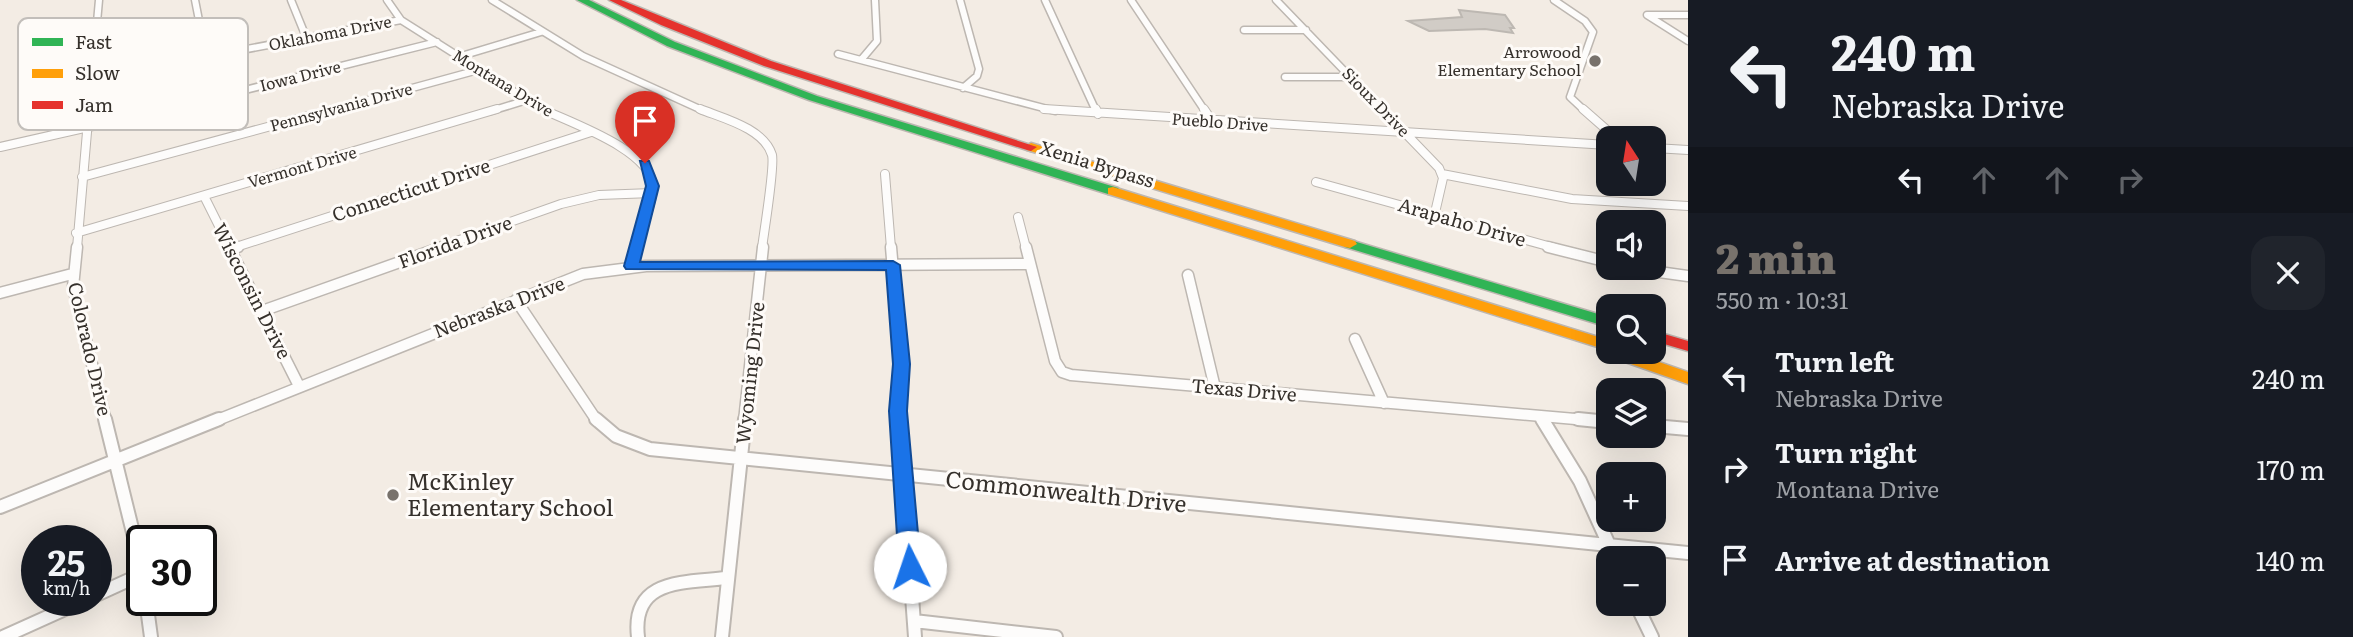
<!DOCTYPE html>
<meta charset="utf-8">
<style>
:root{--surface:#171b24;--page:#20242c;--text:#f1f3f6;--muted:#9ea1a6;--accent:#78726c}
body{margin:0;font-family:Literata,serif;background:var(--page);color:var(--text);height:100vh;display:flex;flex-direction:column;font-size:26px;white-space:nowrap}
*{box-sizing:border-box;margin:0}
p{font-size:23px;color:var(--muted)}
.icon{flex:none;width:38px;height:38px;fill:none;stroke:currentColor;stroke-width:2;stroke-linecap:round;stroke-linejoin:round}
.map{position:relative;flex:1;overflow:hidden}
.sheet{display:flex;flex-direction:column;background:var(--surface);width:665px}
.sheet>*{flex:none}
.top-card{background:#171b24;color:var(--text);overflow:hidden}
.needle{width:46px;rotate:348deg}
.buttons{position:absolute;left:1596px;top:126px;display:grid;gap:14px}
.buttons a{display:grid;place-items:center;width:70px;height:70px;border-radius:14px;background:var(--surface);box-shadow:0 7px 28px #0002;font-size:35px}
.speed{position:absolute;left:21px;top:525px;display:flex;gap:14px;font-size:35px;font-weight:700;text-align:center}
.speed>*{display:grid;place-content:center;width:91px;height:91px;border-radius:50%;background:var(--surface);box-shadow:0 7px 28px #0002;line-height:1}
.speed small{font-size:18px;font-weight:400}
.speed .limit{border:4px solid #111;border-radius:10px;background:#fff;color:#111}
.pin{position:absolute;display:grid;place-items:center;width:60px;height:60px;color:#fff;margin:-72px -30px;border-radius:50% 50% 50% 0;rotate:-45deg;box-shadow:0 0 7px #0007}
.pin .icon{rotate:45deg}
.me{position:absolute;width:77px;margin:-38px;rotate:356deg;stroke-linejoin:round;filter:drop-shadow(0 0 5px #0008)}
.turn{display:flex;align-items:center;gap:24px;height:147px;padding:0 28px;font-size:32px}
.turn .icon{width:91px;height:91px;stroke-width:2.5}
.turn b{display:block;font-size:49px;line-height:60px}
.lanes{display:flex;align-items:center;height:66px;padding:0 28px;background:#0003;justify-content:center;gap:35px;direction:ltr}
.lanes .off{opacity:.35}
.round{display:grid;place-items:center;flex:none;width:74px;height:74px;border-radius:21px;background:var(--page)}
.overview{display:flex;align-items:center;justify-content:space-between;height:119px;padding:0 28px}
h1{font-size:42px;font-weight:800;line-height:52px;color:var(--accent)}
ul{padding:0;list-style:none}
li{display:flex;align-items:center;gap:21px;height:91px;padding:0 28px}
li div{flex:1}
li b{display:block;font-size:26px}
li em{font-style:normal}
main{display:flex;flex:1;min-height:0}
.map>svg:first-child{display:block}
.building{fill:#d1ccc6;stroke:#bdb8b2;stroke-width:2}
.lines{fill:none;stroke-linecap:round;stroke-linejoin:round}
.street-far3-casing{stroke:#bdb7b1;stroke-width:9}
.street-far2-casing{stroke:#bdb7b1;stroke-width:10}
.street-far1-casing{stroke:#bdb7b1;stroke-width:13}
.street-casing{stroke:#bdb7b1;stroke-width:16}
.fast-casing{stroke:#bdb7b1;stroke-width:3}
.slow-casing{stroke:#bdb7b1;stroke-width:3}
.jam-casing{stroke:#bdb7b1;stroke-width:3}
.street-far3{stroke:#fdfcfb;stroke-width:6}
.street-far2{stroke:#fdfcfb;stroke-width:8}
.street-far1{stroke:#fdfcfb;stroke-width:10}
.street{stroke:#fdfcfb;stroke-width:12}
.fast{fill:#30b455;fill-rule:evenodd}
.slow{fill:#ff9f0a;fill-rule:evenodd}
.jam{fill:#e5322d;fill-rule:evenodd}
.route{fill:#1a73e8;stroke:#114b97;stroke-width:2}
.poi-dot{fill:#78726c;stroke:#fefbf8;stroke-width:2.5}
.labels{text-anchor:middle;stroke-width:6;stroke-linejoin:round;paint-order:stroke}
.far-street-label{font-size:16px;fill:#35302b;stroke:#fefbf8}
.far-poi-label{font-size:16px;fill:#35302b;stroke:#fefbf8;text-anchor:end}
.street-label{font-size:19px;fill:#35302b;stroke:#fefbf8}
.near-poi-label{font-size:23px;fill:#35302b;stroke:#fefbf8;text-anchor:start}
.near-street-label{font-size:23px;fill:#35302b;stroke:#fefbf8}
.key{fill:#fefbf8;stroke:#c2beba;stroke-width:2}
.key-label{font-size:19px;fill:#35302b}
</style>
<main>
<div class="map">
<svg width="1688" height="637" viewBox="0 0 1688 637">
<rect width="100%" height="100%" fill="#f3ece4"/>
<!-- building -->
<path class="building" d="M1459,10L1505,15L1514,28H1510L1513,33L1485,29L1429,31L1408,21L1462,17Z"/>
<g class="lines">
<!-- street-far3 casing -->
<g class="street-far3-casing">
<path id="street-far3" d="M195,0L206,56
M291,0L306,37
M387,0L401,20L545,111
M492,0L583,56L704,111
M960,0L979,69L977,76L963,88
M1045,0L1096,111
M1131,0L1205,111
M1276,0L1383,111
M1554,0L1585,21L1593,32L1570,97L1585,111
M1688,15H1647L1688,41
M1244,30H1306
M838,54L1055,111
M458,57L541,32
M861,60L877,41L875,0
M1285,77H1352
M93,78L401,20
M89,111L99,0
M161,111L437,42
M328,111L478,70
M491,111L527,100"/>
</g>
<!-- street-far2 casing -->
<g class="street-far2-casing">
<path id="street-far2" d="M542,109C571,123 651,150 653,186C654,200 640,233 636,248
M700,109C722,118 764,128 772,155C775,166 764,232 762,248
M1044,109L1608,145
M1096,109L1098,114
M1204,109L1212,121
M1382,109L1439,168L1443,178L1434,217
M1583,109L1616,138
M0,147L168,109
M1654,148L1688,150
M885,174L891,248
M1442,174L1572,199L1688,206
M82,177L334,109
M1316,182L1555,248
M204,196L230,248
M1018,217L1026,248
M76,233L497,109
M77,248L89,109
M233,248L591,132
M437,248L561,204L599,195L652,193"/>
</g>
<!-- street-far1 casing -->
<g class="street-far1-casing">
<path id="street-far1" d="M77,247L73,287L106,421
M229,247L299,386
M891,247L901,364L899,421
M1026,247L1055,361L1062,372L1071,375L1598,421
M1548,247L1608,262
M231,249L238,247
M631,266L636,247
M1630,268L1688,276
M1188,275L1215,388
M0,293L72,274
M516,300L597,421
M262,311L442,247
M1355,339L1384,403
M1540,416L1543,421
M215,421L583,274L646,266L1030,264
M744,421L763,247"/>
</g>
<!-- street casing -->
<g class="street-casing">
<path id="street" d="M105,419L142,569
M596,419L616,436L650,449L1688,553
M899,419L915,637
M1542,419L1580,481L1615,558
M1578,419L1608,422
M1654,426L1688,429
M0,507L219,419
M96,595L142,574
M146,600L151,637
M1636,604L1652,637
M914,621L1056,637
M3,637L85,600
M638,637C631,578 684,583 726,578
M722,637L745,419"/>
</g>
<!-- fast casing -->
<g class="fast-casing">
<path id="fast" d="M577,0H589L675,42L817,96L1118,188L1120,191L1118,194H1108L809,100L667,46Z
M1350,240L1608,317V327L1345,247L1343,244Z"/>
</g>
<!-- slow casing -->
<g class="slow-casing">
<path id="slow" d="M1031,143L1355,241L1357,244L1350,248L1345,247L1027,150L1025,147Z
M1113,187L1608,340V352H1630L1688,372V384L1608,356L1607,350L1108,194V188Z"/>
</g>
<!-- jam casing -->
<g class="jam-casing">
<path id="jam" d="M609,0H621L771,61L1037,147L1031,151L1027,150L764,66L661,25Z
M1654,331L1688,341V351L1654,341Z"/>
</g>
<!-- street-far3 -->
<use href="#street-far3" class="street-far3"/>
<!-- street-far2 -->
<use href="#street-far2" class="street-far2"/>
<!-- street-far1 -->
<use href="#street-far1" class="street-far1"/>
<!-- street -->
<use href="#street" class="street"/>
<!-- fast -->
<use href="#fast" class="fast"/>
<!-- slow -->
<use href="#slow" class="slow"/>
<!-- jam -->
<use href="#jam" class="jam"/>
</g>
<!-- route -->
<path class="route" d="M640,161H649L659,186L640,262L893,261L900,265L910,364L907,411L921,567L917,574L910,576L903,574L899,567L889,411L893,364L886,270L626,269L624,266L646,186Z"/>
<!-- markers -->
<g class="poi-dot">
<circle cx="1595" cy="61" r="7"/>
<circle cx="393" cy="495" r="7"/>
</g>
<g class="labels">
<!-- far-street labels -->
<g class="far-street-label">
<text transform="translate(330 33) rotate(-11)" y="6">Oklahoma Drive</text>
<text transform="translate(300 76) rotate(-14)" y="6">Iowa Drive</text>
<text transform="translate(503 83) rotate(31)" y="6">Montana Drive</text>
<text transform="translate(1376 102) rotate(46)" y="6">Sioux Drive</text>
<text transform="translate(341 107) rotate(-15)" y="6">Pennsylvania Drive</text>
<text transform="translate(1220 122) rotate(4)" y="6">Pueblo Drive</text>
<text transform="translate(302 167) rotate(-16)" y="6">Vermont Drive</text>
</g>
<!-- far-poi labels -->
<g class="far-poi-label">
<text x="1581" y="58">Arrowood<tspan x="1581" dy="18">Elementary School</tspan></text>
</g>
<!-- street labels -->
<g class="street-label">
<text transform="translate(1097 164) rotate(17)" y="7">Xenia Bypass</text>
<text transform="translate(411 190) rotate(-18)" y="7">Connecticut Drive</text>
<text transform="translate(1462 222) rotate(16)" y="7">Arapaho Drive</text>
<text transform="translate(455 242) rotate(-20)" y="7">Florida Drive</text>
<text transform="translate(252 291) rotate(63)" y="7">Wisconsin Drive</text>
<text transform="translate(499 307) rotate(-21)" y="7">Nebraska Drive</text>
<text transform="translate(90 349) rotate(77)" y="7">Colorado Drive</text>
<text transform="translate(750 373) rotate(-84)" y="7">Wyoming Drive</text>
<text transform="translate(1244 390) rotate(5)" y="7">Texas Drive</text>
</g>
<!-- near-poi labels -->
<g class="near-poi-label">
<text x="407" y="490">McKinley<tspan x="407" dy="26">Elementary School</tspan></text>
</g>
<!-- near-street labels -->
<g class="near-street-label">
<text transform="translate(1066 492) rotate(6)" y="8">Commonwealth Drive</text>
</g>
</g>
<!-- legend -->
<rect x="18" y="18" width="230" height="112" rx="10" class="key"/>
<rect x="32" y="38" width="31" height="8" fill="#30b455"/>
<rect x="32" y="69" width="31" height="9" fill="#ff9f0a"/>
<rect x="32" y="101" width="31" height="8" fill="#e5322d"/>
<g class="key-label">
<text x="75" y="49">Fast</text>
<text x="75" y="80">Slow</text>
<text x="75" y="112">Jam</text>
</g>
</svg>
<div class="buttons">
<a><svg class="needle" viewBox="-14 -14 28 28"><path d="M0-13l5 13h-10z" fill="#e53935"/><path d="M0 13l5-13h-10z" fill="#9ea1a6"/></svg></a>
<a><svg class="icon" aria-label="sound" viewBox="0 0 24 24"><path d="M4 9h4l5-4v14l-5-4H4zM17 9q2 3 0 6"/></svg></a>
<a><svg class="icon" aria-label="search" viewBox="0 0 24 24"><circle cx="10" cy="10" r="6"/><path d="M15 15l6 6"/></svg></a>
<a><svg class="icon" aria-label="layers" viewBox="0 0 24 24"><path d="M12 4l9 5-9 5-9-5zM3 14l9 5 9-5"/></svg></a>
<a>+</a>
<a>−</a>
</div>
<div class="speed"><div>25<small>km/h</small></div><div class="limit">30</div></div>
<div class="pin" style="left:645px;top:163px;background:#d93025"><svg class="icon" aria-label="arrive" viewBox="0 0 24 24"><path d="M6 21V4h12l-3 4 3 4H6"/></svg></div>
<svg class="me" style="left:910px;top:567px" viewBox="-20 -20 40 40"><circle r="19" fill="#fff"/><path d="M0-13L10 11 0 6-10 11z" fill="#1a73e8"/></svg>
</div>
<section class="sheet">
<div class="top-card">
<div class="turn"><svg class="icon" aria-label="left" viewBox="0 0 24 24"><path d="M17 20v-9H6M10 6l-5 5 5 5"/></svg><div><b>240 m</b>Nebraska Drive</div></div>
<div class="lanes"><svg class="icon" aria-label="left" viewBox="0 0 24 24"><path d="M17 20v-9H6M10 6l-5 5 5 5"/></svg><svg class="icon off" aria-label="ahead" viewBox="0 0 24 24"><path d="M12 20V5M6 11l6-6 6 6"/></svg><svg class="icon off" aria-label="ahead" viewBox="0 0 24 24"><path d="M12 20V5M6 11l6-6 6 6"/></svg><svg class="icon off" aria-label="right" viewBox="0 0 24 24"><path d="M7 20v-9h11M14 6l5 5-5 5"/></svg></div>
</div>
<div class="overview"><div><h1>2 min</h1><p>550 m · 10:31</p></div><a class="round"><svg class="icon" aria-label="close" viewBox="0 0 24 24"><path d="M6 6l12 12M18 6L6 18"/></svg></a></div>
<ul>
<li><svg class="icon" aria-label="left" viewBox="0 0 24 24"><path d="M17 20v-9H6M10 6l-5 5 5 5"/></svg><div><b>Turn left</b><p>Nebraska Drive</p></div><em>240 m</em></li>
<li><svg class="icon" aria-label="right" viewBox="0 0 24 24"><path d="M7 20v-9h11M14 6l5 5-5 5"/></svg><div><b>Turn right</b><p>Montana Drive</p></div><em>170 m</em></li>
<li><svg class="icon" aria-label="arrive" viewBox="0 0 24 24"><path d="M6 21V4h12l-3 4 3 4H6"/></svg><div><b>Arrive at destination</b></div><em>140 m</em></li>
</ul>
</section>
</main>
